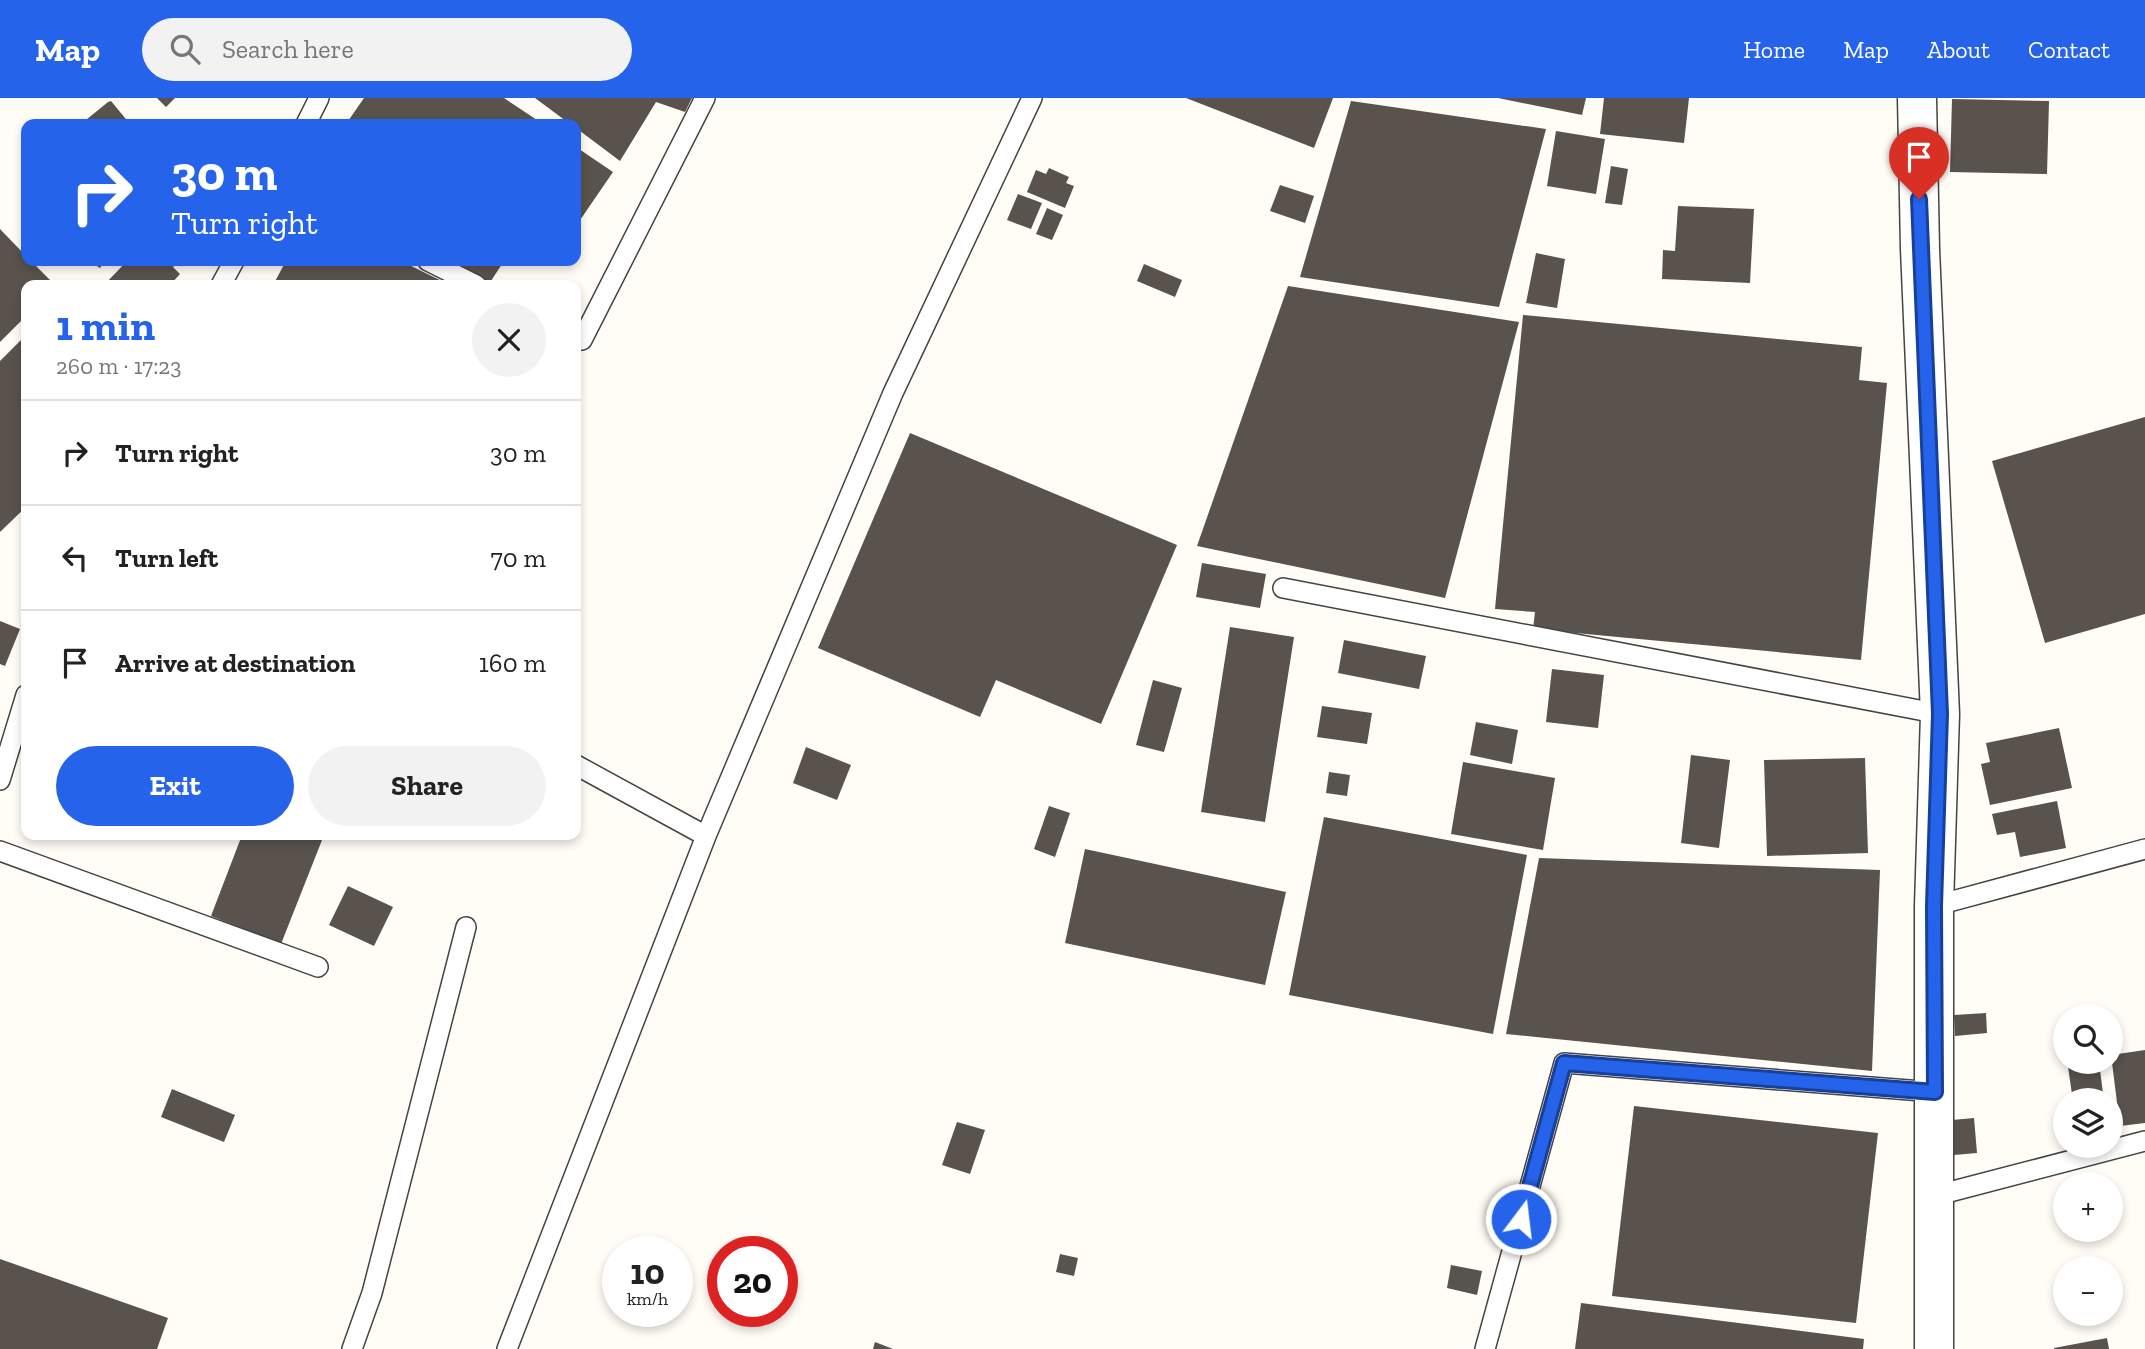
<!DOCTYPE html>
<meta charset="utf-8">
<style>
:root{--surface:#fff;--page:#f2f2f2;--text:#222;--muted:#767676;--line:#e0e0e0;--accent:#2563eb}
body{margin:0;font-family:"Zilla Slab",serif;background:var(--page);color:var(--text);height:100vh;display:flex;flex-direction:column;font-size:26px;white-space:nowrap}
*{box-sizing:border-box;margin:0}
p{font-size:23px;color:var(--muted)}
.icon{flex:none;width:38px;height:38px;fill:none;stroke:currentColor;stroke-width:2;stroke-linecap:round;stroke-linejoin:round}
.map{position:relative;flex:1;overflow:hidden}
.panel{position:absolute;left:21px;top:182px;width:560px;height:560px;display:flex;flex-direction:column;background:var(--surface);border-radius:14px;box-shadow:0 4px 10px #0003}
.panel>*{flex:none}
.guide{position:absolute;left:21px;top:21px;width:560px;height:147px;border-radius:14px;box-shadow:0 4px 10px #0003;background:#2563eb;color:#fff;overflow:hidden}
.fabs{position:absolute;left:2053px;top:906px;display:grid;gap:14px}
.fabs a{display:grid;place-items:center;width:70px;height:70px;border-radius:50%;background:var(--surface);box-shadow:0 4px 10px #0003;font-size:35px}
.speed{position:absolute;left:602px;top:1138px;display:flex;gap:14px;font-size:35px;font-weight:700;text-align:center}
.speed>*{display:grid;place-content:center;width:91px;height:91px;border-radius:50%;background:var(--surface);box-shadow:0 4px 10px #0003;line-height:1}
.speed small{font-size:18px;font-weight:400}
.speed .limit{border:10px solid #d22;background:#fff;color:#111}
.pin{position:absolute;display:grid;place-items:center;width:60px;height:60px;color:#fff;margin:-72px -30px;border-radius:50% 50% 50% 0;rotate:-45deg;box-shadow:0 0 7px #0007}
.pin .icon{rotate:45deg}
.me{position:absolute;width:77px;margin:-38px;rotate:15deg;stroke-linejoin:round;filter:drop-shadow(0 0 5px #0008)}
.turn{display:flex;align-items:center;gap:24px;height:147px;padding:0 35px;font-size:32px}
.turn .icon{width:91px;height:91px;stroke-width:2.5}
.turn b{display:block;font-size:49px;line-height:60px}
.round{display:grid;place-items:center;flex:none;width:74px;height:74px;border-radius:37px;background:var(--page)}
.summary{display:flex;align-items:center;justify-content:space-between;height:119px;padding:0 35px}
h1{font-size:42px;font-weight:800;line-height:52px;color:var(--accent)}
.action{display:flex;gap:14px;margin-top:auto;padding:14px 35px}
.action a{flex:1;height:80px;border-radius:42px;background:var(--accent);color:#fff;font-size:28px;font-weight:800;line-height:80px;text-align:center}
.action a+a{background:var(--page);color:var(--text)}
ul{padding:0;list-style:none}
li{display:flex;align-items:center;gap:21px;height:105px;padding:0 35px;border-top:2px solid var(--line)}
li div{flex:1}
li b{display:block;font-size:26px}
li em{font-style:normal}
header{display:flex;align-items:center;gap:42px;box-sizing:border-box;height:98px;padding:0 35px;background:var(--accent);color:#fff}
header strong{font-size:33px}
nav{display:flex;gap:38px;margin-inline-start:auto;font-size:24px}
.search{width:490px;height:63px;background:var(--page);display:flex;align-items:center;gap:18px;box-sizing:border-box;padding:0 24px;border-radius:38px;color:var(--muted);font-size:26px}
.map>svg:first-child{display:block}
.building{fill:#5a524d}
.lines{fill:none;stroke-linecap:round;stroke-linejoin:round}
.lane-casing{stroke:#444;stroke-width:22}
.street-casing{stroke:#444;stroke-width:41}
.lane{stroke:#fff;stroke-width:19}
.street{stroke:#fff;stroke-width:38}
.route-casing{stroke:#184099;stroke-width:18}
.route{stroke:#2563eb;stroke-width:12}
</style>
<header>
<strong>Map</strong>
<div class="search"><svg class="icon" aria-label="search" viewBox="0 0 24 24"><circle cx="10" cy="10" r="6"/><path d="M15 15l6 6"/></svg>Search here</div>
<nav><a>Home</a><a>Map</a><a>About</a><a>Contact</a></nav>
</header>
<div class="map">
<svg width="2145" height="1251" viewBox="0 0 2145 1251">
<rect width="100%" height="100%" fill="#fffdf5"/>
<!-- building -->
<path class="building" d="M157,0H175L166,9Z
M364,0H504L543,26H346Z
M535,0H692L685,14L656,4L620,63L576,30V26H570Z
M1186,0H1333L1314,50Z
M1498,0H1586L1582,17Z
M1604,0H1689L1684,45L1600,36Z
M1952,1L2049,3L2047,76L1950,74Z
M111,3L130,26H81L108,4Z
M1351,3L1546,31L1499,209L1300,179Z
M1556,33L1605,41L1596,96L1547,88Z
M576,49L613,74L576,128Z
M1611,68L1628,71L1622,107L1605,105Z
M1049,70L1069,79L1066,85L1074,88L1065,110L1027,94L1036,72L1046,76Z
M1280,87L1314,98L1305,125L1270,113Z
M1018,96L1042,105L1031,131L1007,122Z
M1678,108L1754,111L1750,185L1662,181L1663,152L1675,153Z
M1047,110L1063,117L1052,142L1036,136Z
M0,131L26,158V163H31L55,187H26V218L0,244Z
M1536,155L1565,161L1557,210L1526,205Z
M89,163H105L100,170Z
M127,163H179L173,169L180,176L170,187H104Z
M286,163H401L450,187H273Z
M455,163H504L489,186Z
M1144,166L1182,182L1175,199L1137,183Z
M1288,188L1519,224L1445,500L1197,448Z
M1523,217L1862,249L1859,282L1887,285L1861,562L1533,531L1535,514L1495,511Z
M26,237V409L0,434V263Z
M2145,319V516L2045,545L1992,363Z
M910,335L1177,447L1101,626L996,582L980,619L818,550Z
M1202,465L1266,476L1260,510L1196,499Z
M0,523L20,531L5,568L0,566Z
M1230,529L1294,539L1265,724L1201,714Z
M1344,542L1426,558L1419,591L1338,575Z
M1552,571L1604,577L1598,630L1546,624Z
M1153,582L1182,590L1164,654L1136,647Z
M1322,608L1372,615L1367,646L1317,639Z
M1476,624L1518,632L1512,666L1470,657Z
M2059,630L2072,690L1990,707L1981,666L1990,664L1986,645Z
M806,649L851,667L837,702L793,685Z
M1691,657L1730,662L1719,750L1681,745Z
M1865,660L1868,755L1767,758L1764,662Z
M1463,664L1555,680L1543,752L1451,736Z
M1329,674L1350,677L1347,698L1326,695Z
M2057,703L2066,750L2020,759L2015,734L1997,737L1992,716Z
M1049,708L1070,715L1055,759L1034,751Z
M1324,719L1527,757L1493,936L1289,897Z
M242,737H324L281,846L211,818Z
M1085,751L1286,794L1265,887L1065,845Z
M1539,760L1880,772L1872,973L1506,936Z
M348,788L393,809L374,848L329,827Z
M1986,915L1987,935L1955,938L1954,917Z
M2145,952V1025L2120,1028L2111,957Z
M2099,964L2104,1003H2073L2068,969Z
M172,991L235,1017L224,1044L161,1019Z
M1634,1008L1878,1035L1856,1225L1612,1198Z
M1974,1020L1977,1055L1954,1057L1952,1022Z
M957,1024L985,1032L970,1076L942,1067Z
M1060,1156L1078,1160L1074,1178L1056,1174Z
M0,1161L168,1220L157,1251H0Z
M1451,1167L1482,1173L1477,1197L1447,1190Z
M1581,1205L1864,1241L1863,1251H1575Z
M2107,1240L2109,1251H2054V1250Z
M875,1244L893,1251H873Z"/>
<g class="lines">
<!-- lane casing -->
<g class="lane-casing">
<path id="lane" d="M306,26L319,0
M428,163L476,187
M221,187L234,163
M576,238L582,242L705,0
M1283,490L1940,616
M576,667L706,738
M0,682L26,597
M0,753L318,869
M1934,808L2145,751
M1934,1098L2145,1043
M352,1251L372,1195L466,829
M507,1251L706,738L893,295L1032,0
M1485,1251L1564,965L1935,994"/>
</g>
<!-- street casing -->
<g class="street-casing">
<path id="street" d="M1917,0L1920,151L1940,616L1934,808V1251"/>
</g>
<!-- lane -->
<use href="#lane" class="lane"/>
<!-- street -->
<use href="#street" class="street"/>
</g>
<g class="lines">
<!-- route casing -->
<g class="route-casing">
<path id="route" d="M1521,1121L1564,965L1935,994L1934,808L1940,616L1919,101"/>
</g>
<!-- route -->
<use href="#route" class="route"/>
</g>
</svg>
<div class="fabs">
<a><svg class="icon" aria-label="search" viewBox="0 0 24 24"><circle cx="10" cy="10" r="6"/><path d="M15 15l6 6"/></svg></a>
<a><svg class="icon" aria-label="layers" viewBox="0 0 24 24"><path d="M12 4l9 5-9 5-9-5zM3 14l9 5 9-5"/></svg></a>
<a>+</a>
<a>−</a>
</div>
<div class="speed"><div>10<small>km/h</small></div><div class="limit">20</div></div>
<div class="pin" style="left:1919px;top:101px;background:#d93025"><svg class="icon" aria-label="arrive" viewBox="0 0 24 24"><path d="M6 21V4h12l-3 4 3 4H6"/></svg></div>
<svg class="me" style="left:1521px;top:1121px" viewBox="-20 -20 40 40"><circle r="17" fill="#2563eb" stroke="#fff" stroke-width="3"/><path d="M0-11L8 9 0 5-8 9z" fill="#fff"/></svg>
<div class="guide">
<div class="turn"><svg class="icon" aria-label="right" viewBox="0 0 24 24"><path d="M7 20v-9h11M14 6l5 5-5 5"/></svg><div><b>30 m</b>Turn right</div></div>
</div>
<section class="panel">
<div class="summary"><div><h1>1 min</h1><p>260 m · 17:23</p></div><a class="round"><svg class="icon" aria-label="close" viewBox="0 0 24 24"><path d="M6 6l12 12M18 6L6 18"/></svg></a></div>
<ul>
<li><svg class="icon" aria-label="right" viewBox="0 0 24 24"><path d="M7 20v-9h11M14 6l5 5-5 5"/></svg><div><b>Turn right</b></div><em>30 m</em></li>
<li><svg class="icon" aria-label="left" viewBox="0 0 24 24"><path d="M17 20v-9H6M10 6l-5 5 5 5"/></svg><div><b>Turn left</b></div><em>70 m</em></li>
<li><svg class="icon" aria-label="arrive" viewBox="0 0 24 24"><path d="M6 21V4h12l-3 4 3 4H6"/></svg><div><b>Arrive at destination</b></div><em>160 m</em></li>
</ul>
<div class="action"><a>Exit</a><a>Share</a></div>
</section>
</div>
